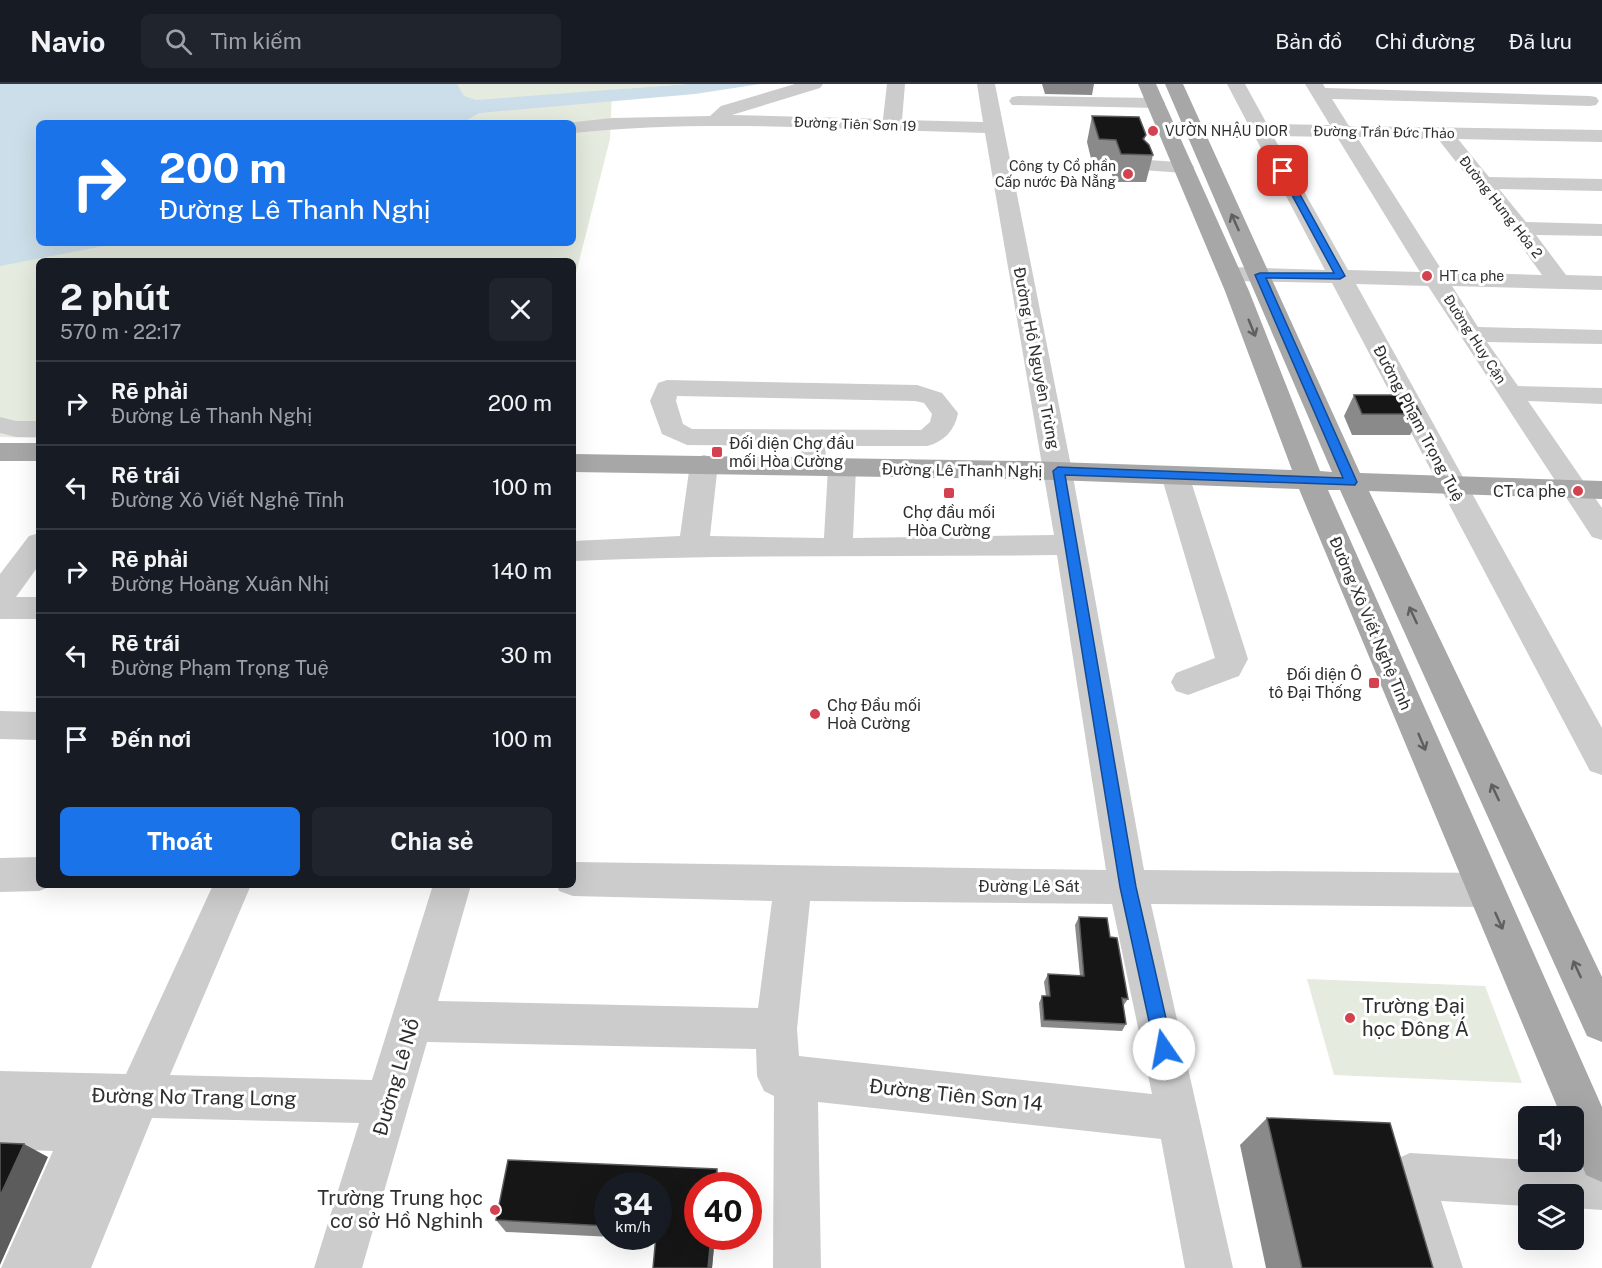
<!DOCTYPE html>
<html lang="vi">
<meta charset="utf-8">
<style>
:root{--surface:#171b24;--page:#20242c;--text:#f1f3f6;--muted:#9ea1a6;--line:#363941;--accent:#1a73e8}
body{margin:0;font-family:"Public Sans",sans-serif;background:var(--page);color:var(--text);height:100vh;display:flex;flex-direction:column;font-size:22px;white-space:nowrap}
*{box-sizing:border-box;margin:0}
p{font-size:20px;color:var(--muted)}
.icon{flex:none;width:33px;height:33px;fill:none;stroke:currentColor;stroke-width:2;stroke-linecap:round;stroke-linejoin:round}
.map{position:relative;flex:1;overflow:hidden}
.panel{position:absolute;left:36px;top:174px;width:540px;height:630px;display:flex;flex-direction:column;background:var(--surface);border-radius:9px;box-shadow:0 6px 24px #0002}
.panel>*{flex:none}
.top-card{position:absolute;left:36px;top:36px;width:540px;height:126px;border-radius:9px;box-shadow:0 6px 24px #0002;background:#1a73e8;color:#fff;overflow:hidden}
.tools{position:absolute;left:1518px;top:1022px;display:grid;gap:12px}
.tools a{display:grid;place-items:center;width:66px;height:66px;border-radius:9px;background:var(--surface);box-shadow:0 6px 24px #0002;font-size:30px}
.speed{position:absolute;left:594px;top:1088px;display:flex;gap:12px;font-size:30px;font-weight:700;text-align:center}
.speed>*{display:grid;place-content:center;width:78px;height:78px;border-radius:50%;background:var(--surface);box-shadow:0 6px 24px #0002;line-height:1}
.speed small{font-size:15px;font-weight:400}
.speed .limit{border:9px solid #d22;background:#fff;color:#111}
.pin{position:absolute;display:grid;place-items:center;width:51px;height:51px;color:#fff;margin:-26px;border-radius:12px;box-shadow:0 3px 9px #0006}
.me{position:absolute;width:66px;margin:-33px;rotate:348deg;stroke-linejoin:round;filter:drop-shadow(0 0 4px #0008)}
.turn{display:flex;align-items:center;gap:21px;height:126px;padding:0 24px;font-size:27px}
.turn .icon{width:78px;height:78px;stroke-width:2.5}
.turn b{display:block;font-size:42px;line-height:51px}
.round{display:grid;place-items:center;flex:none;width:63px;height:63px;border-radius:9px;background:var(--page)}
.overview{display:flex;align-items:center;justify-content:space-between;height:102px;padding:0 24px}
h1{font-size:36px;font-weight:700;line-height:45px}
.primary-button{display:flex;gap:12px;margin-top:auto;padding:12px 24px}
.primary-button a{flex:1;height:69px;border-radius:9px;background:var(--accent);color:#fff;font-size:24px;font-weight:700;line-height:69px;text-align:center}
.primary-button a+a{background:var(--page);color:var(--text)}
ul{padding:0;list-style:none}
li{display:flex;align-items:center;gap:18px;height:84px;padding:0 24px;border-top:2px solid var(--line)}
li div{flex:1}
li b{display:block;font-size:22px}
li em{font-style:normal}
header{display:flex;align-items:center;gap:36px;box-sizing:border-box;height:84px;padding:0 30px;background:var(--surface);border-bottom:2px solid var(--line)}
header strong{font-size:28px}
nav{display:flex;gap:33px;margin-inline-start:auto;font-size:21px}
.search{width:420px;height:54px;background:var(--page);display:flex;align-items:center;gap:15px;box-sizing:border-box;padding:0 21px;border-radius:9px;color:var(--muted);font-size:22px}
.map>svg:first-child{display:block}
.green{fill:#e5ebde;fill-rule:evenodd}
.water{fill:#ccdee9}
.lines{fill:none;stroke-linecap:round;stroke-linejoin:round}
.minor{fill:#ccc;fill-rule:evenodd}
.major{fill:#a7a7a7;fill-rule:evenodd}
.wall{fill:#8a8a8a;fill-rule:evenodd}
.shaded-wall{fill:#5c5c5c}
.building{fill:#161616;stroke:#5c5c5c;stroke-width:1.5}
.oneway{stroke:#5f5f5f}
.route{fill:#1a73e8;stroke:#114b97;stroke-width:1.5}
.poi-dot{fill:#d5424f;stroke:#fff;stroke-width:2}
.labels{text-anchor:middle;stroke-width:6;stroke-linejoin:round;paint-order:stroke}
.far-street-label{font-size:14px;fill:#2f2f2f;stroke:#fff}
.far-poi-label{font-size:14px;fill:#2f2f2f;stroke:#fff;text-anchor:start}
.street-label{font-size:16px;fill:#2f2f2f;stroke:#fff}
.poi-label{font-size:16px;fill:#2f2f2f;stroke:#fff;text-anchor:start}
.near-poi-label{font-size:20px;fill:#2f2f2f;stroke:#fff;text-anchor:start}
.near-street-label{font-size:20px;fill:#2f2f2f;stroke:#fff}
</style>
<header>
<strong>Navio</strong>
<div class="search"><svg class="icon" aria-label="search" viewBox="0 0 24 24"><circle cx="10" cy="10" r="6"/><path d="M15 15l6 6"/></svg>Tìm kiếm</div>
<nav><a>Bản đồ</a><a>Chỉ đường</a><a>Đã lưu</a></nav>
</header>
<div class="map">
<svg width="1602" height="1184" viewBox="0 0 1602 1184">
<rect width="100%" height="100%" fill="#fff"/>
<!-- green -->
<path class="green" d="M0,0H686L612,6L610,55L573,201V177H39V354L0,353ZM39,39H573V159H39Z
M1307,895L1485,902L1522,999L1334,991Z"/>
<!-- water -->
<path class="water" d="M0,0H457L464,12L476,16L688,0H760L695,10L479,29L462,39H39V159H119L0,182Z"/>
<g class="lines">
<!-- minor -->
<path class="minor" d="M795,0H823L820,4L732,31L883,35L887,0H905L902,36L983,38L977,0H995L1072,387L1144,786L1485,789L1499,794L1504,806L1499,818L1485,823L1151,820L1233,1184H1185L1161,1055L818,1018L821,1184H773L774,1012L764,1007L757,992L756,965L427,958L362,1184H314L359,1039L152,1034L91,1184H1L53,1067L0,1065V987L126,990L213,801H251L170,991L372,996L433,801H471L438,917L758,924L772,817L573,812L559,807L557,801H573V778L1106,786L1057,471C896,473 734,470 573,477V457L680,452L690,380L694,374L704,371L714,374L718,380L710,452L824,454L828,384L832,378L842,375L852,378L856,384L853,454L1054,451L985,49C848,46 709,35 573,49V39H566L612,34L710,32L721,22ZM810,817L1112,820L1152,1010L799,972L797,945Z
M1227,0H1245L1267,40L1330,41L1305,0H1323L1325,4L1590,12L1596,13L1599,17L1596,21L1590,22L1332,15L1349,42L1602,46V58L1458,55L1489,93L1602,95V107L1499,105L1526,138L1602,140V152L1536,151L1566,191L1602,192V206L1452,202L1478,243L1602,246V260L1487,258L1518,302L1602,304V320L1528,317L1602,424V456L1592,453L1428,202L1356,200L1602,644V691L1590,687L1332,199L1230,197L1222,195L1219,190L1222,185L1230,183L1325,186L1254,51L1166,50L1159,48L1157,44L1159,40L1166,38L1248,40ZM1273,52L1337,53L1420,188L1348,186ZM1357,53L1438,55L1512,149L1542,191L1443,188Z
M1018,12L1156,14L1162,15L1165,19L1162,23L1156,24L1012,21L1009,17L1012,13Z
M1149,76L1191,79L1194,83L1191,87L1184,89L1142,86L1139,82L1142,78Z
M667,296L917,301L942,309L958,329C955,346 944,358 927,362H825L827,382L823,388L813,391L803,388L799,382L798,362L687,361L662,350L650,317L658,299ZM677,312L915,317L924,319L932,330L930,338L921,346L692,345L683,340L676,317Z
M0,333L16,337H39V353H16L0,349Z
M1175,382L1185,385L1189,391L1248,575L1239,592L1188,611L1176,607L1171,598L1176,589L1215,574L1161,391L1165,385Z
M39,449V481L16,513H39V535H0V490L29,452Z
M0,627L39,628V656L0,655Z
M39,773V801L52,802L39,807L0,808V774Z
M1410,1069L1602,1080V1126L1574,1124V1110H1528V1122L1441,1117L1463,1184H1415L1387,1092L1394,1076Z"/>
<!-- major -->
<path class="major" d="M1138,0H1156L1249,207L1320,387L1332,388L1165,0H1183L1360,389L1602,397V415L1369,407L1602,893V958L1587,952L1340,406H1328L1602,1023V1098L1586,1091L1574,1061V1032H1561L1299,405L1026,395L573,388V370L1026,377L1292,386L1225,207Z
M0,359H39V377H0Z"/>
</g>
<!-- wall -->
<path class="wall" d="M1042,0H1094L1092,11L1045,10Z
M1092,32L1146,51L1144,56L1153,71L1146,98H1114L1110,83H1093L1087,58Z
M1354,311L1421,330L1410,351H1352L1344,332Z
M1079,833L1110,853L1128,915L1123,922L1126,940L1122,947L1041,943L1039,919L1042,912H1046L1044,898L1048,890L1080,892L1075,841Z
M1267,1034L1433,1184H1266L1240,1061Z
M508,1076L717,1085L719,1101H698V1152H715L712,1184H653L656,1155L506,1148L496,1136ZM608,1101H658V1152H608Z"/>
<!-- shaded-wall -->
<path class="shaded-wall" d="M24,1060L48,1073L0,1181V1112Z
M717,1085L719,1098V1101H715Z
M711,1152H715L712,1184H708Z"/>
<!-- building -->
<path class="building" d="M1092,32L1139,33L1146,51L1143,55L1149,61L1153,71L1121,70L1116,56L1099,55Z
M1354,311H1411L1421,330H1362Z
M1079,833L1107,834L1110,853L1117,854L1128,915L1122,914L1126,940L1044,936L1042,912H1050L1048,890L1084,892Z
M1267,1034L1390,1039L1433,1184H1302Z
M0,1059L24,1060L0,1112Z
M508,1076L717,1085L715,1101H698V1152H711L708,1184H653L656,1152H658V1101H608V1142L496,1136Z"/>
<!-- one-way arrows -->
<defs><path id="oneway-shaft" d="M-6 0H5M1.5-3L5.5 0L1.5 3" fill="none" stroke-width="1.6" stroke-linecap="round" stroke-linejoin="round" transform="scale(1.5)"/></defs>
<g class="oneway">
<use href="#oneway-shaft" transform="translate(1235 138) rotate(-114)"/>
<use href="#oneway-shaft" transform="translate(1252 244) rotate(68)"/>
<use href="#oneway-shaft" transform="translate(1413 531) rotate(-115)"/>
<use href="#oneway-shaft" transform="translate(1422 658) rotate(67)"/>
<use href="#oneway-shaft" transform="translate(1495 708) rotate(-115)"/>
<use href="#oneway-shaft" transform="translate(1499 837) rotate(66)"/>
<use href="#oneway-shaft" transform="translate(1577 885) rotate(-115)"/>
</g>
<!-- route -->
<path class="route" d="M1283,85L1287,87L1345,192L1340,195L1266,194L1357,398L1355,401L1065,391L1136,803L1173,965L1170,971L1164,974L1157,971L1155,965L1120,803L1053,387L1058,383L1343,394L1255,191L1260,189H1334L1279,87Z"/>
<!-- markers -->
<g class="poi-dot">
<circle cx="1153" cy="47" r="6"/>
<circle cx="1128" cy="90" r="6"/>
<circle cx="1427" cy="192" r="6"/>
<rect x="711" y="362" width="12" height="12" rx="3"/>
<circle cx="1578" cy="407" r="6"/>
<rect x="943" y="403" width="12" height="12" rx="3"/>
<rect x="1368" y="593" width="12" height="12" rx="3"/>
<circle cx="815" cy="630" r="6"/>
<circle cx="1350" cy="934" r="6"/>
<circle cx="495" cy="1126" r="6"/>
</g>
<g class="labels">
<!-- far-street labels -->
<g class="far-street-label">
<text transform="translate(855 40) rotate(2)" y="5">Đường Tiên Sơn 19</text>
<text transform="translate(1384 48) rotate(1)" y="5">Đường Trần Đức Thảo</text>
<text transform="translate(1501 123) rotate(52)" y="5">Đường Hưng Hóa 2</text>
<text transform="translate(1475 255) rotate(57)" y="5">Đường Huy Cận</text>
</g>
<!-- far-poi labels -->
<g class="far-poi-label">
<text x="1165" y="52">VƯỜN NHẬU DIOR</text>
<text x="1116" y="87" text-anchor="end">Công ty Cổ phần<tspan x="1116" dy="16">Cấp nước Đà Nẵng</tspan></text>
<text x="1439" y="197">HT ca phe</text>
</g>
<!-- street labels -->
<g class="street-label">
<text transform="translate(1037 274) rotate(79)" y="6">Đường Hồ Nguyên Trừng</text>
<text transform="translate(1419 339) rotate(62)" y="6">Đường Phạm Trọng Tuệ</text>
<text transform="translate(962 386) rotate(1)" y="6">Đường Lê Thanh Nghị</text>
<text transform="translate(1371 539) rotate(67)" y="6">Đường Xô Viết Nghệ Tĩnh</text>
<text x="1029" y="808">Đường Lê Sát</text>
</g>
<!-- poi labels -->
<g class="poi-label">
<text x="729" y="365">Đối diện Chợ đầu<tspan x="729" dy="18">mối Hòa Cường</tspan></text>
<text x="1566" y="413" text-anchor="end">CT ca phe</text>
<text x="949" y="434" text-anchor="middle">Chợ đầu mối<tspan x="949" dy="18">Hòa Cường</tspan></text>
<text x="1362" y="596" text-anchor="end">Đối diện Ô<tspan x="1362" dy="18">tô Đại Thống</tspan></text>
<text x="827" y="627">Chợ Đầu mối<tspan x="827" dy="18">Hoà Cường</tspan></text>
</g>
<!-- near-poi labels -->
<g class="near-poi-label">
<text x="1362" y="929">Trường Đại<tspan x="1362" dy="23">học Đông Á</tspan></text>
<text x="483" y="1121" text-anchor="end">Trường Trung học<tspan x="483" dy="23">cơ sở Hồ Nghinh</tspan></text>
</g>
<!-- near-street labels -->
<g class="near-street-label">
<text transform="translate(396 993) rotate(-74)" y="7">Đường Lê Nổ</text>
<text transform="translate(956 1011) rotate(6)" y="7">Đường Tiên Sơn 14</text>
<text transform="translate(194 1013) rotate(1)" y="7">Đường Nơ Trang Lơng</text>
</g>
</g>
</svg>
<div class="tools">
<a><svg class="icon" aria-label="sound" viewBox="0 0 24 24"><path d="M4 9h4l5-4v14l-5-4H4zM17 9q2 3 0 6"/></svg></a>
<a><svg class="icon" aria-label="layers" viewBox="0 0 24 24"><path d="M12 4l9 5-9 5-9-5zM3 14l9 5 9-5"/></svg></a>
</div>
<div class="speed"><div>34<small>km/h</small></div><div class="limit">40</div></div>
<div class="pin" style="left:1283px;top:87px;background:#d93025"><svg class="icon" aria-label="arrive" viewBox="0 0 24 24"><path d="M6 21V4h12l-3 4 3 4H6"/></svg></div>
<svg class="me" style="left:1164px;top:965px" viewBox="-20 -20 40 40"><circle r="19" fill="#fff"/><path d="M0-13L10 11 0 6-10 11z" fill="#1a73e8"/></svg>
<div class="top-card">
<div class="turn"><svg class="icon" aria-label="right" viewBox="0 0 24 24"><path d="M7 20v-9h11M14 6l5 5-5 5"/></svg><div><b>200 m</b>Đường Lê Thanh Nghị</div></div>
</div>
<section class="panel">
<div class="overview"><div><h1>2 phút</h1><p>570 m · 22:17</p></div><a class="round"><svg class="icon" aria-label="close" viewBox="0 0 24 24"><path d="M6 6l12 12M18 6L6 18"/></svg></a></div>
<ul>
<li><svg class="icon" aria-label="right" viewBox="0 0 24 24"><path d="M7 20v-9h11M14 6l5 5-5 5"/></svg><div><b>Rẽ phải</b><p>Đường Lê Thanh Nghị</p></div><em>200 m</em></li>
<li><svg class="icon" aria-label="left" viewBox="0 0 24 24"><path d="M17 20v-9H6M10 6l-5 5 5 5"/></svg><div><b>Rẽ trái</b><p>Đường Xô Viết Nghệ Tĩnh</p></div><em>100 m</em></li>
<li><svg class="icon" aria-label="right" viewBox="0 0 24 24"><path d="M7 20v-9h11M14 6l5 5-5 5"/></svg><div><b>Rẽ phải</b><p>Đường Hoàng Xuân Nhị</p></div><em>140 m</em></li>
<li><svg class="icon" aria-label="left" viewBox="0 0 24 24"><path d="M17 20v-9H6M10 6l-5 5 5 5"/></svg><div><b>Rẽ trái</b><p>Đường Phạm Trọng Tuệ</p></div><em>30 m</em></li>
<li><svg class="icon" aria-label="arrive" viewBox="0 0 24 24"><path d="M6 21V4h12l-3 4 3 4H6"/></svg><div><b>Đến nơi</b></div><em>100 m</em></li>
</ul>
<div class="primary-button"><a>Thoát</a><a>Chia sẻ</a></div>
</section>
</div>
